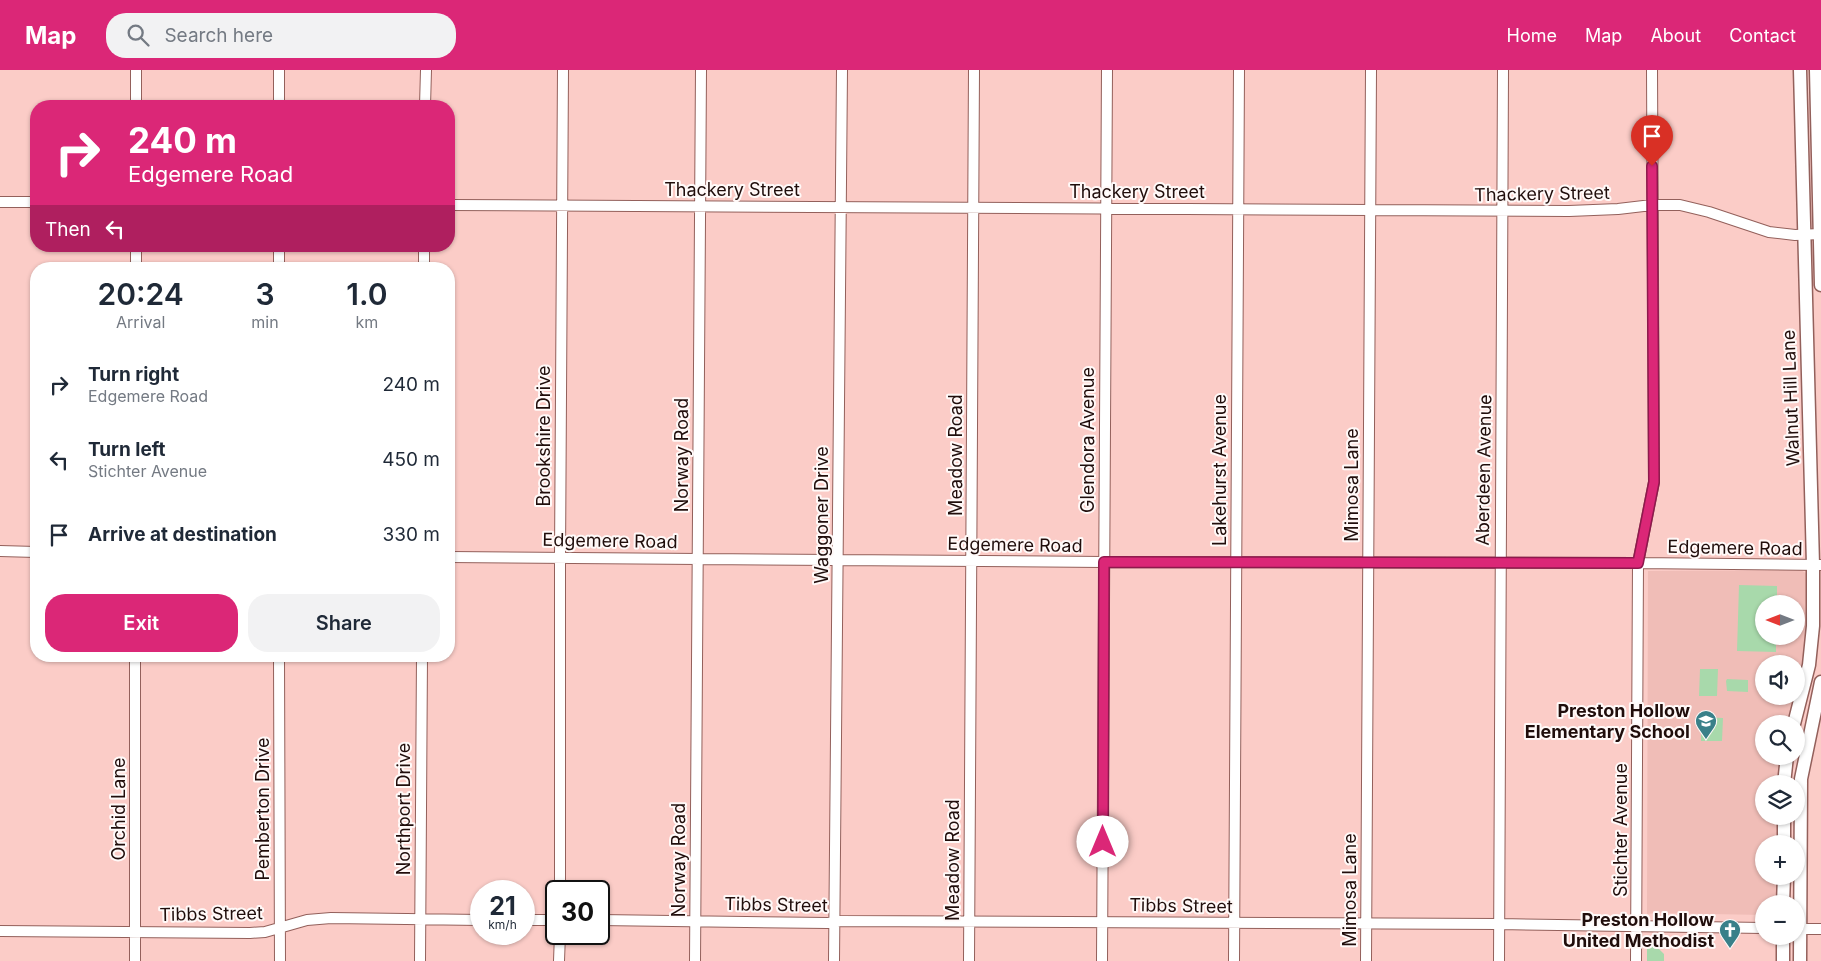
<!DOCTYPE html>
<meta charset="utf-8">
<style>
:root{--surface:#fff;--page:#f2f2f3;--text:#1f2937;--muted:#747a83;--accent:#db2777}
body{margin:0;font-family:Inter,sans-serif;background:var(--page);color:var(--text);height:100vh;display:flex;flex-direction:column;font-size:19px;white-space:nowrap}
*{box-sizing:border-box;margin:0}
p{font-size:16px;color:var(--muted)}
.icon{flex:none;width:28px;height:28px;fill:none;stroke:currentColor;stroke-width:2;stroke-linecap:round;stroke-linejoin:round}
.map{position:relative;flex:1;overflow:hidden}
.side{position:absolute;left:30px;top:192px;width:425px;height:400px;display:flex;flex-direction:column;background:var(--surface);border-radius:20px;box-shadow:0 1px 4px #0004}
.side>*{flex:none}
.top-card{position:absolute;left:30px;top:30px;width:425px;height:152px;border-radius:20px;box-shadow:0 1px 4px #0004;background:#db2777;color:#fff;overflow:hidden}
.needle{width:32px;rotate:270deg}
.fabs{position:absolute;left:1755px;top:525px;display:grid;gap:10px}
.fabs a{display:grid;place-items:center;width:50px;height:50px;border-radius:50%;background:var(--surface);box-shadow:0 1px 4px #0004;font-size:25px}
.speed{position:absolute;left:470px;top:810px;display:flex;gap:10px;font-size:25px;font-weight:700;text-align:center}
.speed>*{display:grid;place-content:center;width:65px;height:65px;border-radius:50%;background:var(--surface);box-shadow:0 1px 4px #0004;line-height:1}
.speed small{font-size:12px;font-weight:400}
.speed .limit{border:2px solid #111;border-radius:8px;background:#fff;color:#111}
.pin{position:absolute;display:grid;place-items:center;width:42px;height:42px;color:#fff;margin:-51px -21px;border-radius:50% 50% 50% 0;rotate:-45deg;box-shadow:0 0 5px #0007}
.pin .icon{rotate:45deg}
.me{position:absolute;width:55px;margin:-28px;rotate:0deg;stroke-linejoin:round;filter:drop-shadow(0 0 4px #0008)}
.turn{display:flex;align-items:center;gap:18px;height:105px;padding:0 15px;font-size:22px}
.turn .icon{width:65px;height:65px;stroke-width:2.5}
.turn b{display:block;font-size:35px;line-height:42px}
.then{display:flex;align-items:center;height:48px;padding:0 15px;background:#0003;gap:10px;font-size:19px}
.eta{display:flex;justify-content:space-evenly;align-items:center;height:85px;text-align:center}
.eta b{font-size:30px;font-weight:600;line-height:35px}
.primary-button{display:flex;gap:10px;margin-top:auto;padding:10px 15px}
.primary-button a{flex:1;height:58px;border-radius:20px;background:var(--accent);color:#fff;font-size:20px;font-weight:600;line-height:58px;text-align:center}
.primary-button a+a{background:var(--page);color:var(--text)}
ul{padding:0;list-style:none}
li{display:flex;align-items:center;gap:15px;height:75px;padding:0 15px}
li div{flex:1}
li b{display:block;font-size:19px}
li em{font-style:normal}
header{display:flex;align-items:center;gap:30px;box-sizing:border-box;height:70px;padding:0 25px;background:var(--accent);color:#fff}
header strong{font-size:24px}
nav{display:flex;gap:28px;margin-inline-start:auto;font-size:18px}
.search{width:350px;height:45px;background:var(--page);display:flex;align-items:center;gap:12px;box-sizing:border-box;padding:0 18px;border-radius:20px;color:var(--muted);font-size:19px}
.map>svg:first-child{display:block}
.built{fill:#f0bdb7;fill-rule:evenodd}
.green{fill:#a8d9ab}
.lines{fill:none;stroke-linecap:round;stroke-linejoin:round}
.minor-casing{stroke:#93605b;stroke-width:12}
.major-casing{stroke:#93605b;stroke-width:15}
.minor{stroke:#fff;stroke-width:10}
.major{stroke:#fff;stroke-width:12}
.route-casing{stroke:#8e194d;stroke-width:12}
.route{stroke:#db2777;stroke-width:9}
.labels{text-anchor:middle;stroke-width:4;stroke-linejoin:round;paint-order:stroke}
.street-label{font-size:18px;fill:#200d0b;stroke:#fff9f8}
.poi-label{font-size:18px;font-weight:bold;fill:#200d0b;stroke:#fff9f8;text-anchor:end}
</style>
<header>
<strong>Map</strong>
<div class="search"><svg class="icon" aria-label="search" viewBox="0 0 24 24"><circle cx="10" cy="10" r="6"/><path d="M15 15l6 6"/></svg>Search here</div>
<nav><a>Home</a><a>Map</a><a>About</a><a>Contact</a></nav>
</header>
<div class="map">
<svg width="1821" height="891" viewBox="0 0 1821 891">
<rect width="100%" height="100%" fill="#fbccc7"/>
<!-- built -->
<path class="built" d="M1801,500L1807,504L1808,544L1803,597L1796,624V594H1764V626H1796L1788,654H1764V686H1781L1779,714H1764V746H1778V774H1764V806H1778L1779,834H1764V845L1657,843L1647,844L1648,501ZM1764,534H1796V566H1764Z"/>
<!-- green -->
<path class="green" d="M1739,515L1777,516V534H1764V566H1776V582L1737,581Z
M1700,599H1718L1717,626H1699Z
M1727,609L1748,610V622L1727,621L1726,611Z
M1701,647L1723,648L1722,671H1701Z
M1655,875L1664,884V891H1647V876Z"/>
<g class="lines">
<!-- minor casing -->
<g class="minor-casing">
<path id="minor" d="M136,36V0
M279,36V0
M425,36L426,0
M0,132H36
M449,135L1569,141L1618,139L1652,135H1680L1709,142L1769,162L1795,165L1821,164
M279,176V199
M136,199V176
M424,199V176
M0,481L36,482
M449,487L1104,492L1638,493L1821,495
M279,586L280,891
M560,821V487L563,0
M524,850H556
M599,850L828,853L840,851L1499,854L1764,858
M1796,859H1821
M0,861L250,863L265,862L307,850L331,848L481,850
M135,891V586
M420,891L422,586
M559,891L560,864
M695,891L701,0
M834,891L842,0
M969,891L974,0
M1102,891L1107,0
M1234,891L1239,0
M1366,891L1371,0
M1499,891L1503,0
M1636,891L1638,493L1654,412L1652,0"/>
</g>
<!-- major casing -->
<g class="major-casing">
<path id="major" d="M1816,0L1821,215
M1794,654L1809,595L1813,556V495L1800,0
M1784,714L1787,686
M1784,774V746
M1783,834L1784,806
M1783,866V891
M1800,891L1801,709L1821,612"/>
</g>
<!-- minor -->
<use href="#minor" class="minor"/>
<!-- major -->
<use href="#major" class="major"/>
</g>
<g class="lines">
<!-- route casing -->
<g class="route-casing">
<path id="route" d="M1103,772L1104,492L1638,493L1654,412L1652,96"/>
</g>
<!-- route -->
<use href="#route" class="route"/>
</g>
<!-- icons -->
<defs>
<g id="school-pin" transform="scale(1.125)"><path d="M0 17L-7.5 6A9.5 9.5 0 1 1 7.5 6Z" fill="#398089" stroke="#fff9f8"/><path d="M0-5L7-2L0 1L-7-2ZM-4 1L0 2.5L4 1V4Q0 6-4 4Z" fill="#fff"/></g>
<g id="church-pin" transform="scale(1.125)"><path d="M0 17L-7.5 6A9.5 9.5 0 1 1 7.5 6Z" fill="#398089" stroke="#fff9f8"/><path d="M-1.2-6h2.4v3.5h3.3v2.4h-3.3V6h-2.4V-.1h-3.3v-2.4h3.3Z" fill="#fff"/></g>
</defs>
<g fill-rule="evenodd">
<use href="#school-pin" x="1706" y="651"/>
<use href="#church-pin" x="1730" y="860"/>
</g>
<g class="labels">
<!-- street labels -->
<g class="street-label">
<text x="732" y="126">Thackery Street</text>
<text x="1137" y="128">Thackery Street</text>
<text transform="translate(1542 124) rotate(-1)" y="6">Thackery Street</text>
<text transform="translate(1791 328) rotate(-92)" y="6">Walnut Hill Lane</text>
<text transform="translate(544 366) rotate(-90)" y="6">Brookshire Drive</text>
<text transform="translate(1088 370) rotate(-90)" y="6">Glendora Avenue</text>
<text transform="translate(682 385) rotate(-90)" y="6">Norway Road</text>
<text transform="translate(956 385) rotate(-90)" y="6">Meadow Road</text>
<text transform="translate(1220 400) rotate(-90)" y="6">Lakehurst Avenue</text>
<text transform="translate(1484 400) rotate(-89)" y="6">Aberdeen Avenue</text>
<text transform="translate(1352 415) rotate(-90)" y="6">Mimosa Lane</text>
<text transform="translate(822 445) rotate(-90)" y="6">Waggoner Drive</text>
<text transform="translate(610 471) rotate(1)" y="6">Edgemere Road</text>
<text transform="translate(1015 475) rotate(1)" y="6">Edgemere Road</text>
<text transform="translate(1735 478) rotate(1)" y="6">Edgemere Road</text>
<text transform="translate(119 739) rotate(-90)" y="6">Orchid Lane</text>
<text transform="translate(263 739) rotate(-90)" y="6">Pemberton Drive</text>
<text transform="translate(404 739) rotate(-90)" y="6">Northport Drive</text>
<text transform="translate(1621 760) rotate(-90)" y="6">Stichter Avenue</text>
<text transform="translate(679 790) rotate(-90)" y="6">Norway Road</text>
<text transform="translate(953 790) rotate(-90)" y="6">Meadow Road</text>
<text transform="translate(1350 820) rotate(-90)" y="6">Mimosa Lane</text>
<text transform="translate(776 835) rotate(1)" y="6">Tibbs Street</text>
<text transform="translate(1181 836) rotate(1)" y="6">Tibbs Street</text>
<text transform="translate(211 844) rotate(-1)" y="6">Tibbs Street</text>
</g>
<!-- poi labels -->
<g class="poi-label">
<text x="1690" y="647">Preston Hollow<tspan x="1690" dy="21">Elementary School</tspan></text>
<text x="1714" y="856">Preston Hollow<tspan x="1714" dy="21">United Methodist</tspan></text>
</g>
</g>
</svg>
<div class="fabs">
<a><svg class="needle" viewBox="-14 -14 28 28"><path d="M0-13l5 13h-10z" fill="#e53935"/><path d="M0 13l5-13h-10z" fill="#747a83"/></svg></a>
<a><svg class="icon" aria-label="sound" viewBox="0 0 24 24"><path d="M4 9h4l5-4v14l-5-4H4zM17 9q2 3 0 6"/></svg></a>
<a><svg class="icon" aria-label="search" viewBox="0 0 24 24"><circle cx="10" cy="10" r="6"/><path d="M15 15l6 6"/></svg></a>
<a><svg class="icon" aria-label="layers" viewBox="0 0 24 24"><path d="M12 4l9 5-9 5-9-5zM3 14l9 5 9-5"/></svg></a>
<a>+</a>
<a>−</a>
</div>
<div class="speed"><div>21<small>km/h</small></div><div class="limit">30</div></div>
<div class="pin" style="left:1652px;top:96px;background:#d93025"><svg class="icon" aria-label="arrive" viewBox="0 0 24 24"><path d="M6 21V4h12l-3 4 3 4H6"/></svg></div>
<svg class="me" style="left:1103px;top:772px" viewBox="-20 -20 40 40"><circle r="19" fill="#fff"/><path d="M0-13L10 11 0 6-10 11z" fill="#db2777"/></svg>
<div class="top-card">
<div class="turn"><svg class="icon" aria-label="right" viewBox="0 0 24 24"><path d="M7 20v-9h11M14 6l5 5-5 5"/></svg><div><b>240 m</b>Edgemere Road</div></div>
<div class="then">Then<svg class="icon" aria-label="left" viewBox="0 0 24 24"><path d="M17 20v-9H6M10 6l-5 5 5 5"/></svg></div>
</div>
<section class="side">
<div class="eta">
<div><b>20:24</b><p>Arrival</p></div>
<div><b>3</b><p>min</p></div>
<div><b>1.0</b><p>km</p></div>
</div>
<ul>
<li><svg class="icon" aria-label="right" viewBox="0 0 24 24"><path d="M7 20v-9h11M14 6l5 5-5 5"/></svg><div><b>Turn right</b><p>Edgemere Road</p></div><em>240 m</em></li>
<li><svg class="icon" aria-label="left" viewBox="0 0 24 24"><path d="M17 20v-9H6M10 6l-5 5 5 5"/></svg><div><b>Turn left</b><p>Stichter Avenue</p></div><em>450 m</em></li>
<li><svg class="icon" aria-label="arrive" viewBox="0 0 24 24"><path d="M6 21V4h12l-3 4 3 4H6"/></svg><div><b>Arrive at destination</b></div><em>330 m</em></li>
</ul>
<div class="primary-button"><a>Exit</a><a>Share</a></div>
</section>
</div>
